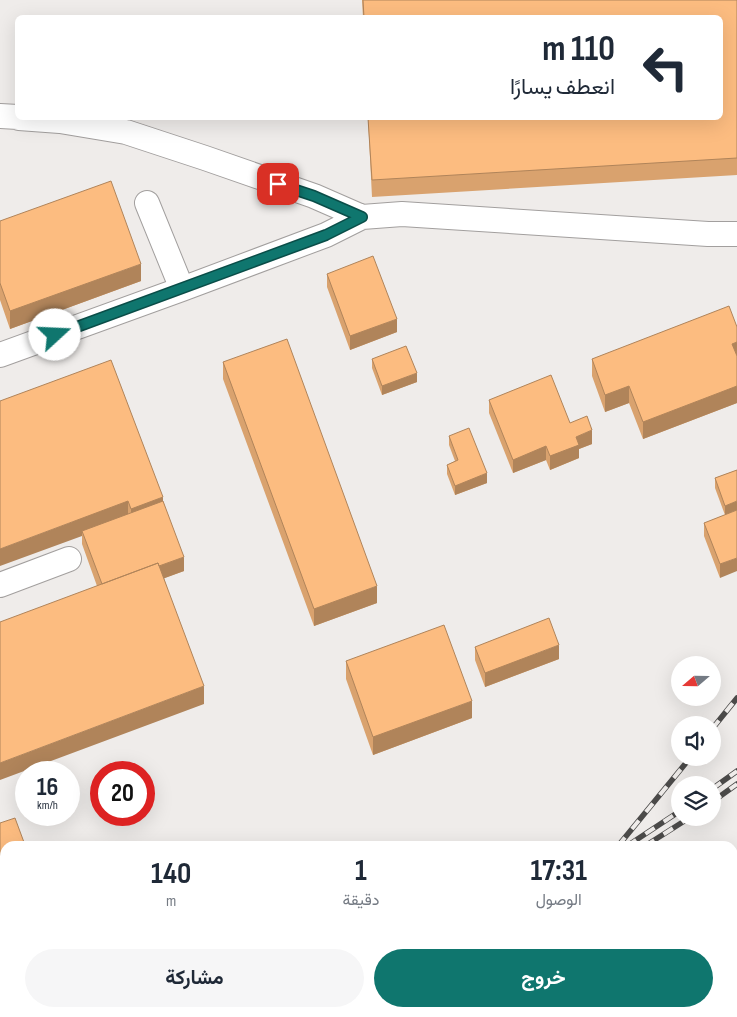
<!DOCTYPE html>
<html lang="ar">
<meta charset="utf-8">
<style>
:root{--surface:#fff;--page:#f6f6f7;--text:#1f2937;--muted:#747a83;--accent:#0f766e}
body{margin:0;font-family:"Sofia Sans Condensed",Vazirmatn,sans-serif;background:var(--page);color:var(--text);direction:rtl;height:100vh;display:flex;flex-direction:column;font-size:19px;white-space:nowrap}
*{box-sizing:border-box;margin:0}
p{font-size:16px;color:var(--muted)}
.icon{flex:none;width:28px;height:28px;fill:none;stroke:currentColor;stroke-width:2;stroke-linecap:round;stroke-linejoin:round}
.map{position:relative;flex:1;overflow:hidden;direction:ltr}
.panel{position:absolute;left:0px;top:841px;width:738px;height:176px;display:flex;flex-direction:column;background:var(--surface);border-radius:15px 15px 0 0;box-shadow:0 5px 20px #0002;direction:rtl}
.panel>*{flex:none}
.banner{position:absolute;left:15px;top:15px;width:708px;height:105px;border-radius:8px;box-shadow:0 5px 20px #0002;direction:rtl;background:#fff;color:var(--text);overflow:hidden}
.needle{width:32px;rotate:250deg}
.controls{position:absolute;left:671px;top:656px;display:grid;gap:10px}
.controls a{display:grid;place-items:center;width:50px;height:50px;border-radius:50%;background:var(--surface);box-shadow:0 5px 20px #0002;font-size:25px}
.speed{position:absolute;left:15px;top:761px;display:flex;gap:10px;font-size:25px;font-weight:700;text-align:center}
.speed>*{display:grid;place-content:center;width:65px;height:65px;border-radius:50%;background:var(--surface);box-shadow:0 5px 20px #0002;line-height:1}
.speed small{font-size:12px;font-weight:400}
.speed .limit{border:8px solid #d22;background:#fff;color:#111}
.pin{position:absolute;display:grid;place-items:center;width:42px;height:42px;color:#fff;margin:-21px;border-radius:10px;box-shadow:0 2px 8px #0006}
.me{position:absolute;width:55px;margin:-28px;rotate:70deg;stroke-linejoin:round;filter:drop-shadow(0 0 4px #0008)}
.turn{display:flex;align-items:center;gap:18px;height:105px;padding:0 25px;font-size:22px}
.turn .icon{width:65px;height:65px;stroke-width:2.5}
.turn b{display:block;font-size:35px;line-height:42px}
.eta{display:flex;justify-content:space-evenly;align-items:center;height:85px;text-align:center}
.eta b{font-size:30px;font-weight:700;line-height:35px}
.button{display:flex;gap:10px;margin-top:auto;padding:10px 25px}
.button a{flex:1;height:58px;border-radius:30px;background:var(--accent);color:#fff;font-size:20px;font-weight:700;line-height:58px;text-align:center}
.button a+a{background:var(--page);color:var(--text)}
.map>svg:first-child{display:block}
.lines{fill:none;stroke-linecap:round;stroke-linejoin:round}
.minor-casing{stroke:#a29f9e;stroke-width:26}
.minor{stroke:#fff;stroke-width:24}
.rail-casing{stroke:#4c4b4a;stroke-width:5.5}
.rail{stroke:#efecea;stroke-width:4;stroke-dasharray:11;stroke-linecap:butt}
.wall{fill:#d9a26e}
.shaded-wall{fill:#b0845a}
.building{fill:#fcbc80;stroke:#b0845a}
.route-casing{stroke:#0a4d48;stroke-width:12}
.route{stroke:#0f766e;stroke-width:9}
</style>
<div class="map">
<svg width="737" height="1017" viewBox="0 0 737 1017">
<rect width="100%" height="100%" fill="#efecea"/>
<g class="lines">
<!-- minor casing -->
<g class="minor-casing">
<path id="minor" d="M0,116L18,117
M19,118L60,121L126,132L205,158L314,196L362,217
M147,203L182,289
M0,355L182,289L326,235L362,217L402,214L708,234H737
M0,585L69,559
M0,922L5,920"/>
</g>
<!-- minor -->
<use href="#minor" class="minor"/>
<!-- rail casing -->
<g class="rail-casing">
<path id="rail" d="M712,729L737,698
M712,789L737,771
M712,802L737,784
M618,846L690,758
M627,846L680,811
M645,846L689,818
M274,1017L286,1012
M309,1017L321,1012
M464,1017L469,1012"/>
</g>
<!-- rail -->
<use href="#rail" class="rail"/>
</g>
<!-- wall -->
<path class="wall" d="M362,0H737V175L372,197L368,118H720V18H363Z
M0,221L141,281L10,329L0,300Z
M327,274L397,332L350,350L327,287Z
M737,327V403L643,439L629,403L605,412L592,376V359Z
M372,359L417,382L382,395L372,368Z
M223,362L377,603L314,626L223,379Z
M489,400L570,423L592,444L579,449V458L550,470L546,460L513,473L489,413Z
M0,401L163,501L184,571L164,578L204,704L97,586L82,544V536Z
M449,436L487,483L455,495L447,474V465L455,461L449,445Z
M737,470L720,578L704,536V523L725,515L715,488V478Z
M475,647L559,659L485,687L475,660Z
M346,661L472,718L373,755L346,679Z
M109,1012H176L163,1017H111Z"/>
<!-- shaded-wall -->
<path class="shaded-wall" d="M141,264V281L10,329V311Z
M397,319V332L350,350V336Z
M737,342V359L732,344Z
M417,373V382L382,395V386Z
M629,386V403L605,412V395Z
M737,386V403L643,439V422Z
M592,430V444L579,449V458L550,470V456L576,437Z
M546,446V460L513,473V460Z
M487,473V483L455,495V486Z
M163,497V514L131,526V509Z
M128,501V518L82,531V536L0,566V549Z
M737,501V510L725,515V506Z
M184,557V571L103,601V587Z
M737,558V571L720,578V564Z
M377,586V603L314,626V609Z
M559,645V659L485,687V673Z
M204,686V704L0,780V763Z
M472,701V718L373,755V737Z
M5,852V866L0,868V854Z
M137,1012H176L163,1017H124Z"/>
<!-- building -->
<path class="building" d="M363,0H737V158L372,180L368,118H720V18H364Z
M111,181L141,264L10,311L0,283V221Z
M373,256L397,319L350,336L327,274Z
M729,306L737,327V342L732,344L737,356V386L643,422L629,386L605,395L592,359Z
M287,339L377,586L314,609L223,362Z
M406,346L417,373L382,386L372,359Z
M111,360L163,497L131,509L128,501L0,549V401Z
M551,375L570,423L587,416L592,430L576,437L579,445L550,456L546,446L513,460L489,400Z
M469,428L487,473L455,486L447,465L458,460L449,436Z
M737,470V501L725,506L715,478Z
M163,501L184,557L159,566L158,563L102,584L82,531Z
M737,510V558L720,564L704,523Z
M158,563L204,686L0,763V622Z
M549,618L559,645L485,673L475,647Z
M444,625L472,701L373,737L346,661Z
M15,818L25,845L21,846H5V852L0,854V823Z
M114,1012H137L124,1017H115Z"/>
<g class="lines">
<!-- route casing -->
<g class="route-casing">
<path id="route" d="M55,335L326,235L362,217L314,196L278,184"/>
</g>
<!-- route -->
<use href="#route" class="route"/>
</g>
</svg>
<div class="controls">
<a><svg class="needle" viewBox="-14 -14 28 28"><path d="M0-13l5 13h-10z" fill="#e53935"/><path d="M0 13l5-13h-10z" fill="#747a83"/></svg></a>
<a><svg class="icon" aria-label="sound" viewBox="0 0 24 24"><path d="M4 9h4l5-4v14l-5-4H4zM17 9q2 3 0 6"/></svg></a>
<a><svg class="icon" aria-label="layers" viewBox="0 0 24 24"><path d="M12 4l9 5-9 5-9-5zM3 14l9 5 9-5"/></svg></a>
</div>
<div class="speed"><div>16<small>km/h</small></div><div class="limit">20</div></div>
<div class="pin" style="left:278px;top:184px;background:#d93025"><svg class="icon" aria-label="arrive" viewBox="0 0 24 24"><path d="M6 21V4h12l-3 4 3 4H6"/></svg></div>
<svg class="me" style="left:55px;top:335px" viewBox="-20 -20 40 40"><circle r="19" fill="#fff"/><path d="M0-13L10 11 0 6-10 11z" fill="#0f766e"/></svg>
<div class="banner">
<div class="turn"><svg class="icon" aria-label="left" viewBox="0 0 24 24"><path d="M17 20v-9H6M10 6l-5 5 5 5"/></svg><div><b>110 m</b>انعطف يسارًا</div></div>
</div>
<section class="panel">
<div class="eta">
<div><b>17:31</b><p>الوصول</p></div>
<div><b>1</b><p>دقيقة</p></div>
<div><b>140</b><p>m</p></div>
</div>
<div class="button"><a>خروج</a><a>مشاركة</a></div>
</section>
</div>
